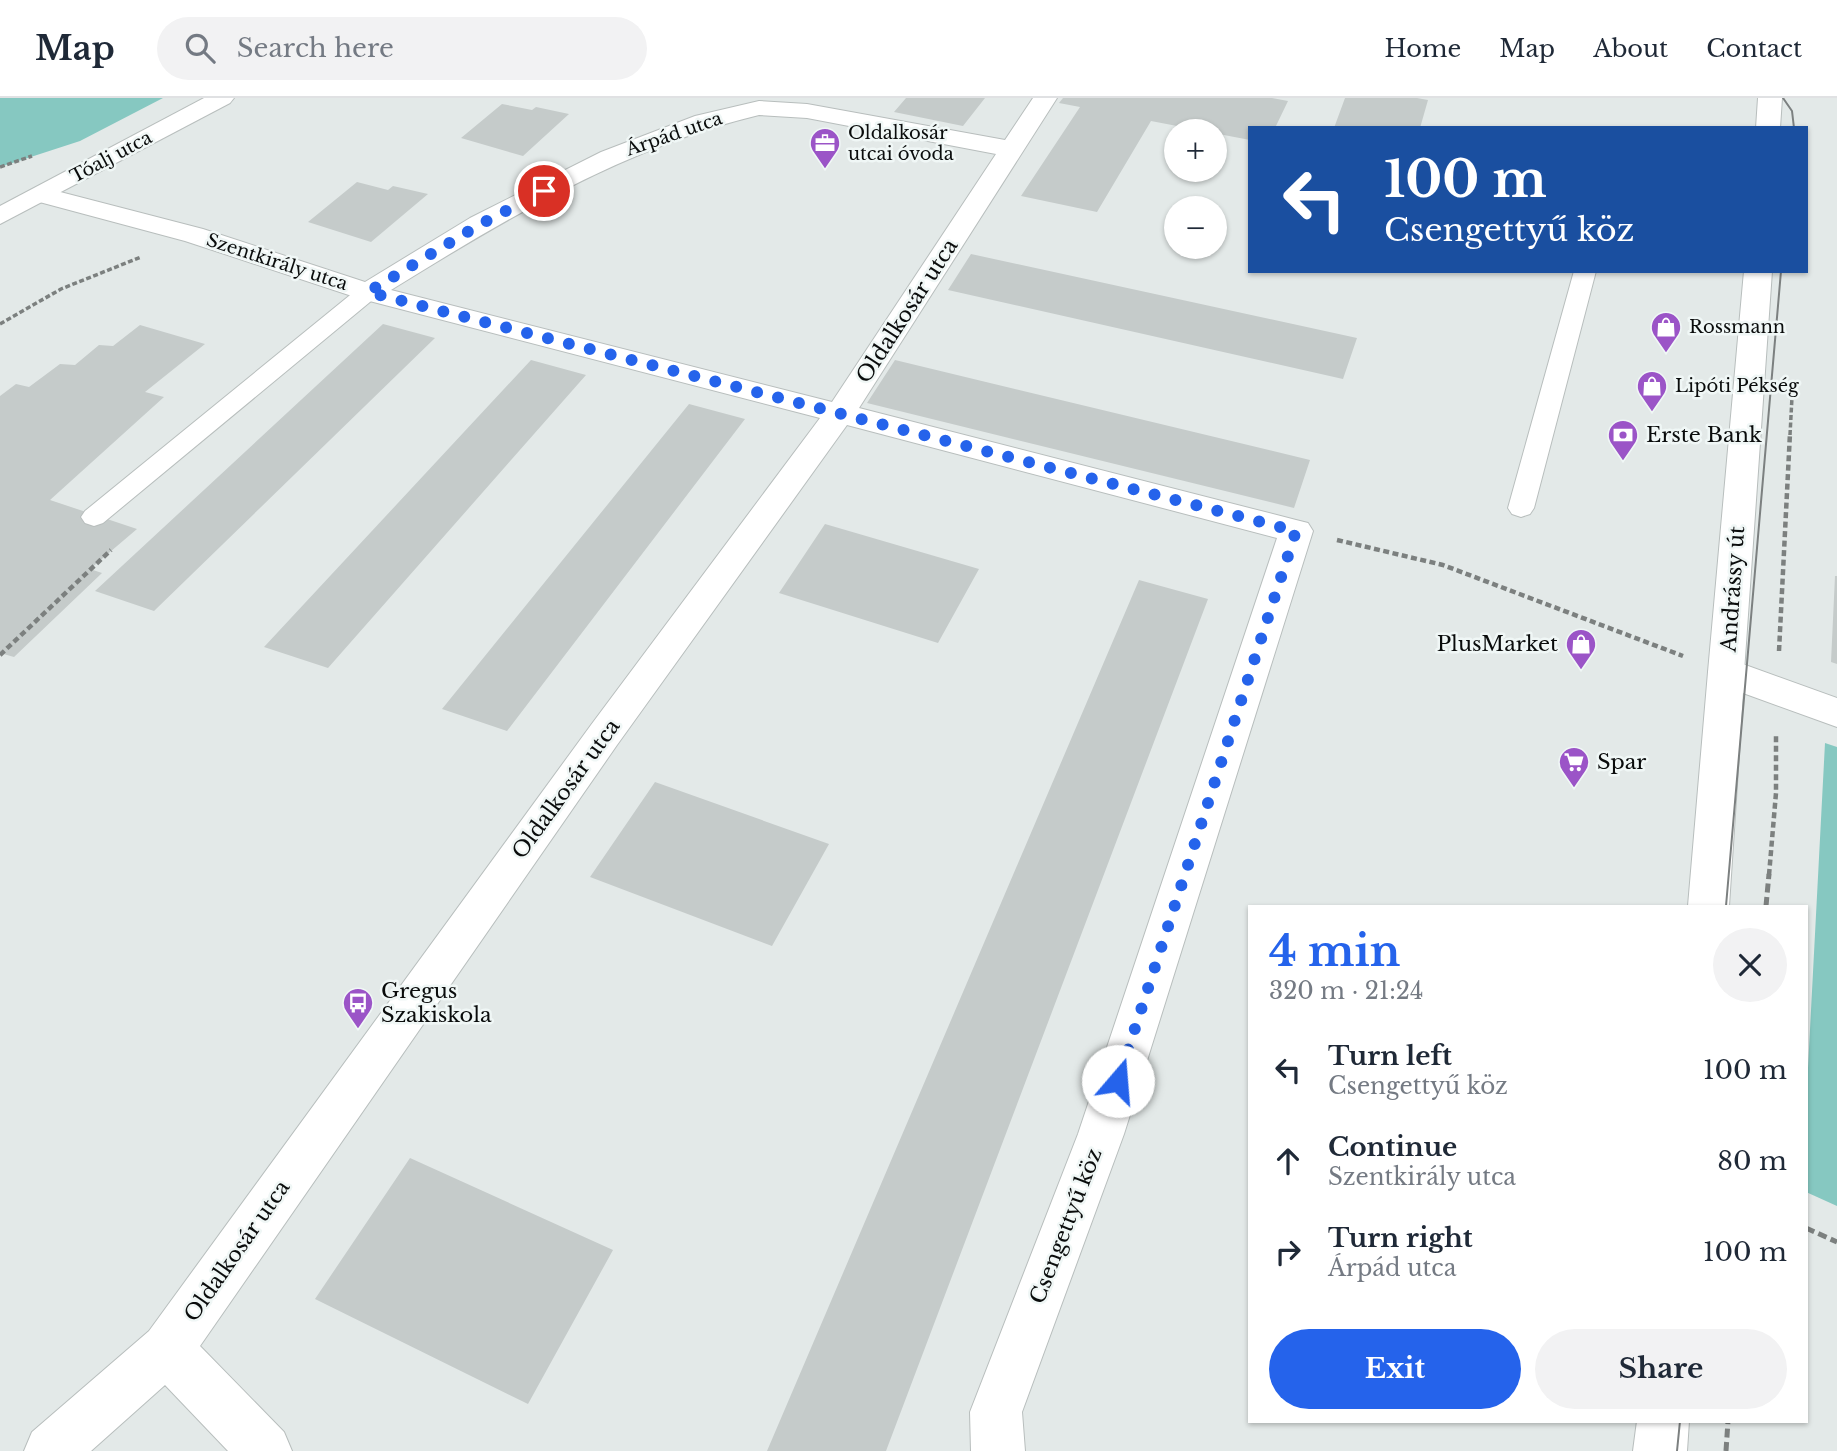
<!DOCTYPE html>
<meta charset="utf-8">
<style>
:root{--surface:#fff;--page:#f2f2f3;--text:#1f2937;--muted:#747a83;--line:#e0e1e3;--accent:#2563eb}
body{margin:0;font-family:"Libre Baskerville",serif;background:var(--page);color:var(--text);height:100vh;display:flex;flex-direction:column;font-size:26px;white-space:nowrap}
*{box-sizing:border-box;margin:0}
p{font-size:23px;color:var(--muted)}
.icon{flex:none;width:38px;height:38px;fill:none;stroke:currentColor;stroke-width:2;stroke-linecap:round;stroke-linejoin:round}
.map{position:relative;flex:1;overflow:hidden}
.drawer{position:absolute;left:1248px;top:807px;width:560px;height:518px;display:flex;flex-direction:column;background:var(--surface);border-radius:0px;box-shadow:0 2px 5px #0004}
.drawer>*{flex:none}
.banner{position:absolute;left:1248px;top:28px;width:560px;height:147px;border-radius:0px;box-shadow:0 2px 5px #0004;background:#1a4fa0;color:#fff;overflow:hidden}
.tools{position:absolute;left:1164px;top:21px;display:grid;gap:14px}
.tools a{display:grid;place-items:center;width:63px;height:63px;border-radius:50%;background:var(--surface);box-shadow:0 2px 5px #0004;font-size:35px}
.pin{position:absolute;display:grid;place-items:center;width:60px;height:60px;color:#fff;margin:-30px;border:4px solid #fff;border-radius:50%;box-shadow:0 2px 7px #0007}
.me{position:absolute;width:77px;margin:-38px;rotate:18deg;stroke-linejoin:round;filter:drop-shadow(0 0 5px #0008)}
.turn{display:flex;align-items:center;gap:24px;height:147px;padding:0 21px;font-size:32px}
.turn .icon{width:91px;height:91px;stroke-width:2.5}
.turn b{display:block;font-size:49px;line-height:60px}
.round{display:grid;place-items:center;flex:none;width:74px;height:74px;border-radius:37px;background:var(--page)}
.summary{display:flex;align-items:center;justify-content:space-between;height:119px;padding:0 21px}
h1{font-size:42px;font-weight:800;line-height:52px;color:var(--accent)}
.primary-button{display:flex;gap:14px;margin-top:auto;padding:14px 21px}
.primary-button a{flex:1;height:80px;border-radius:42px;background:var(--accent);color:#fff;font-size:28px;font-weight:800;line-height:80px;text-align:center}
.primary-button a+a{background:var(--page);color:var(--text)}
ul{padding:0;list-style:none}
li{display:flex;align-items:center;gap:21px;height:91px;padding:0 21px}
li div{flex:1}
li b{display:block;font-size:26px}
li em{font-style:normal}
header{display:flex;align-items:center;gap:42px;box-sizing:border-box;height:98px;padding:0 35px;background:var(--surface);border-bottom:2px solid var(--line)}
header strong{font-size:33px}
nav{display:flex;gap:38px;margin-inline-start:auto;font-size:24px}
.search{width:490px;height:63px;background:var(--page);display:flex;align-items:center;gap:18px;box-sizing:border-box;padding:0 24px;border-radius:38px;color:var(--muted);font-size:26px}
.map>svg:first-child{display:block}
.green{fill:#86c8c1}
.building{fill:#c5cbca}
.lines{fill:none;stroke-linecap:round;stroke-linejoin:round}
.service-casing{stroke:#b8bebd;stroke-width:2}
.pedestrian-casing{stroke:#b8bebd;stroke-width:2}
.minor-casing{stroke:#b8bebd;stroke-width:2}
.tertiary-casing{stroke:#b8bebd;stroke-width:2}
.path-far2{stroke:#7c807f;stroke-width:3.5;stroke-dasharray:5 2.5;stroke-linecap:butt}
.path-far1{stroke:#7c807f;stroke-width:4.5;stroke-dasharray:6 3.5;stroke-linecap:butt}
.path{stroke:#7c807f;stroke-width:5;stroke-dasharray:9 4.5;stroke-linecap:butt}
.service{fill:#fff;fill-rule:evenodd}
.pedestrian{fill:#fff;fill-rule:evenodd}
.minor{fill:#fff;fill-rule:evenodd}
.tertiary{fill:#fff;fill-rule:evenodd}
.tram{stroke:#7c8080;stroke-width:2}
.route{stroke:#2563eb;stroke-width:12;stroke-dasharray:0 21.6}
.labels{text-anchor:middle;stroke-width:5;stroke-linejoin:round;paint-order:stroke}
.far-poi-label{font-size:18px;fill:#0a0c0c;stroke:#f0f7f6;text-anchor:start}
.far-street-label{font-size:18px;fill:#0a0c0c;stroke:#f0f7f6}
.street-label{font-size:21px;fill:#0a0c0c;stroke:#f0f7f6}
.poi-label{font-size:21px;fill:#0a0c0c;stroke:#f0f7f6;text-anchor:start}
</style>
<header>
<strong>Map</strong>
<div class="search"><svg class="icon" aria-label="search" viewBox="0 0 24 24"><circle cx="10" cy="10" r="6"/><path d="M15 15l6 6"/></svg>Search here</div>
<nav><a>Home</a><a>Map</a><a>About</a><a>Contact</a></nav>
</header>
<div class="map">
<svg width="1837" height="1353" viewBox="0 0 1837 1353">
<rect width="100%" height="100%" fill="#e3e9e8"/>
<!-- green -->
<path class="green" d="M0,0H163L80,43L0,69Z
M1825,645L1837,649V1108L1806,1094V1008Z"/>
<!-- building -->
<path class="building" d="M906,0H985L963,28L894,14Z
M1063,0H1272L1288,3L1275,30H1250V42L1151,23L1097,114L1021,98L1080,9L1059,5Z
M1345,0H1417L1428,2L1420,30H1334Z
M502,6L532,12L536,9L569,16L523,58L461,40Z
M357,84L388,92L393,88L428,96L371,144L308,124Z
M971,156L1357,240L1343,281L948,192Z
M383,226L435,240L154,513L95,493Z
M140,227L205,246L145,294L164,299L50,402L137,431L90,471L102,475L14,559L0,555V298L16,286L29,289L60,266L75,267L99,247L113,248Z
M531,262L586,277L328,570L264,549Z
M895,262L1310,362L1294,410L867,305Z
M689,306L745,321L507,633L442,611Z
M825,426L979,471L938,545L779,495Z
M1835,478H1837V566L1831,564Z
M1139,482L1208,501L886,1353H767Z
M655,684L829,746L772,848L590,779Z
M410,1060L613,1152L528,1306L315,1201Z"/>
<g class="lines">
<!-- service casing -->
<g class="service-casing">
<path id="service" d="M1574,173H1596L1534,410L1530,416L1521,419L1512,416L1508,410Z
M368,188L376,189L379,194L376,199L103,425L94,428L85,425L81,419L85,413L360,189Z"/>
</g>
<!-- pedestrian casing -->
<g class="pedestrian-casing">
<path id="pedestrian" d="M1758,0H1782L1780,30H1756Z
M1744,173H1772L1744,574L1739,584L1726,588L1713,584L1708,574Z"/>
</g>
<!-- minor casing -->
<g class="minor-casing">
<path id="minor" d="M1033,0H1057L859,310L1296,422L1308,425L1313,433L1124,1036L1022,1314L1025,1353H971L970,1314L1078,1036L1277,440L847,327L617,647L200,1248L284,1334L292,1353H228L165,1287L91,1353H24L32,1334L149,1233L591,627L820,320L358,200L185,143L32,102L28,97L32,92L41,89L203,131L365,184L470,120L601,54L695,18L759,3L807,6L1005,42ZM759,17L807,20L996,56L832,304L391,192C507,120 626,49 759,17Z
M1726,560L1837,600V629L1743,595L1729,808H1688L1708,574L1713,564Z
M1637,1323H1689L1687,1353H1633Z"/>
</g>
<!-- tertiary casing -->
<g class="tertiary-casing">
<path id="tertiary" d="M204,0H234L230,5L0,126V108Z"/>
</g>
<!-- path-far2 -->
<path class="path-far2" d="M0,69L32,58
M0,226L61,191L141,159
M1790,337L1792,299"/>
<!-- path-far1 -->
<path class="path-far1" d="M1337,442L1443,467L1683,558
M1779,553L1790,335
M0,557L111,452
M1769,777L1776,695V635"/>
<!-- path -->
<path class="path" d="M1766,808L1769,776
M1806,1130L1837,1144
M1726,1353L1728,1323"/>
<!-- service -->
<use href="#service" class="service"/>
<!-- pedestrian -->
<use href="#pedestrian" class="pedestrian"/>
<!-- minor -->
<use href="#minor" class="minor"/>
<!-- tertiary -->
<use href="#tertiary" class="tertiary"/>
<!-- tram -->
<path class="tram" d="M1783,0L1792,13L1794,30
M1726,808L1781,173
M1677,1353L1680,1323"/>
</g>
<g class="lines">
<!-- route -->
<path class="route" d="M544,93L479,127L368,194L1296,433L1118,983"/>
</g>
<!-- icons -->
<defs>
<g id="office-pin" transform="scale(1.575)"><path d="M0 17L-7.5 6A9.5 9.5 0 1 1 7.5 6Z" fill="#9b54c7" stroke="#f0f7f6"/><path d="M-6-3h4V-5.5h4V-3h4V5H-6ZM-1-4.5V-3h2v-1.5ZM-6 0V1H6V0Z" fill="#fff"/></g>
<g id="shop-pin" transform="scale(1.575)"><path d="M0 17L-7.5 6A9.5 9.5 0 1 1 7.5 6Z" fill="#9b54c7" stroke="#f0f7f6"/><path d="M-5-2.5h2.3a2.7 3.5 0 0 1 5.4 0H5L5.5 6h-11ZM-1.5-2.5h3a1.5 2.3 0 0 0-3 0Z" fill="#fff"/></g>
<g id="bank-pin" transform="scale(1.575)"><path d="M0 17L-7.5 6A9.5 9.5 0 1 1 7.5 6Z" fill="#9b54c7" stroke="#f0f7f6"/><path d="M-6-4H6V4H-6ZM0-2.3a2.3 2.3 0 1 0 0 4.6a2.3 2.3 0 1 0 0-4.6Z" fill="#fff"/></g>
<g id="supermarket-pin" transform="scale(1.575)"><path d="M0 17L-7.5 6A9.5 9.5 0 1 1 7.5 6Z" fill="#9b54c7" stroke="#f0f7f6"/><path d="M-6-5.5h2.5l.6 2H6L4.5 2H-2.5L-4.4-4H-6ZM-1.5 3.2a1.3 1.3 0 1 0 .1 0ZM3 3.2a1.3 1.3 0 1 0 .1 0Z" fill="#fff"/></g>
<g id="bus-pin" transform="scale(1.575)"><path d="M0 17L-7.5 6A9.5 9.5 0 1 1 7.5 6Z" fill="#9b54c7" stroke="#f0f7f6"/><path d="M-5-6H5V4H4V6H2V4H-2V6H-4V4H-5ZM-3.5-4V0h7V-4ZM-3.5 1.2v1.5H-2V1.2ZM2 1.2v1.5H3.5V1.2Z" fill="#fff"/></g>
</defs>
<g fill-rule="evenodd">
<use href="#office-pin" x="825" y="45"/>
<use href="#shop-pin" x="1666" y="229"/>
<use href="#shop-pin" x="1652" y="288"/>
<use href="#bank-pin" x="1623" y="337"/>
<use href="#shop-pin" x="1581" y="546"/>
<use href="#supermarket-pin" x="1574" y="664"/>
<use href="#bus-pin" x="358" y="905"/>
</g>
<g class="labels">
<!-- far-poi labels -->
<g class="far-poi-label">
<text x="848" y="41">Oldalkosár<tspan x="848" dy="21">utcai óvoda</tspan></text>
<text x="1689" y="235">Rossmann</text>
<text x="1675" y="294">Lipóti Pékség</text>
</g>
<!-- far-street labels -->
<g class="far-street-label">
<text transform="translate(674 36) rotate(-19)" y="6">Árpád utca</text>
<text transform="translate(111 59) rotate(-28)" y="6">Tóalj utca</text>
<text transform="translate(277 164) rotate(18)" y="6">Szentkirály utca</text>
</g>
<!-- street labels -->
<g class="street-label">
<text transform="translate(907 213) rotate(-57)" y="7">Oldalkosár utca</text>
<text transform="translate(1733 491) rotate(-86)" y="7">Andrássy út</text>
<text transform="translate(566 691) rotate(-54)" y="7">Oldalkosár utca</text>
<text transform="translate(1066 1128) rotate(-69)" y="7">Csengettyű köz</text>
<text transform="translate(237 1153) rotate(-55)" y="7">Oldalkosár utca</text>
</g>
<!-- poi labels -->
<g class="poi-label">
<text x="1646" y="344">Erste Bank</text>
<text x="1558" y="553" text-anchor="end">PlusMarket</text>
<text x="1597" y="671">Spar</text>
<text x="381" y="900">Gregus<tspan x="381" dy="24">Szakiskola</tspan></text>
</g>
</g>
</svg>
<div class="tools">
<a>+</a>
<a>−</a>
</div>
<div class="pin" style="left:544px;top:93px;background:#d93025"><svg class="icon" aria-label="arrive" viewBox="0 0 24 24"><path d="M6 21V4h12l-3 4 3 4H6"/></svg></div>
<svg class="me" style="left:1118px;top:983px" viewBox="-20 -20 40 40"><circle r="19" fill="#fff"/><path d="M0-13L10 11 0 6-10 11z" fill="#2563eb"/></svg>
<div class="banner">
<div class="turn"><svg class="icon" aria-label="left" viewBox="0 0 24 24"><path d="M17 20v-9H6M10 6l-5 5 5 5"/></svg><div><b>100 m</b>Csengettyű köz</div></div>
</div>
<section class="drawer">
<div class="summary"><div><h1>4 min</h1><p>320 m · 21:24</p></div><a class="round"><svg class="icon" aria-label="close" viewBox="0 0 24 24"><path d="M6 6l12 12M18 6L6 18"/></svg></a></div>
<ul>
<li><svg class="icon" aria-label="left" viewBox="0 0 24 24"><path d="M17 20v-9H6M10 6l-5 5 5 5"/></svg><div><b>Turn left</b><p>Csengettyű köz</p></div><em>100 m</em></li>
<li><svg class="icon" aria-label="ahead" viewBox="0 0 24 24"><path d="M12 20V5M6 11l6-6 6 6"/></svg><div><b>Continue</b><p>Szentkirály utca</p></div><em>80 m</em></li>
<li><svg class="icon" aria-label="right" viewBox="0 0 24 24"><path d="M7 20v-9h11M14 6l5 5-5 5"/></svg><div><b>Turn right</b><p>Árpád utca</p></div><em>100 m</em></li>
</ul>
<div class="primary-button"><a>Exit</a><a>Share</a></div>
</section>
</div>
